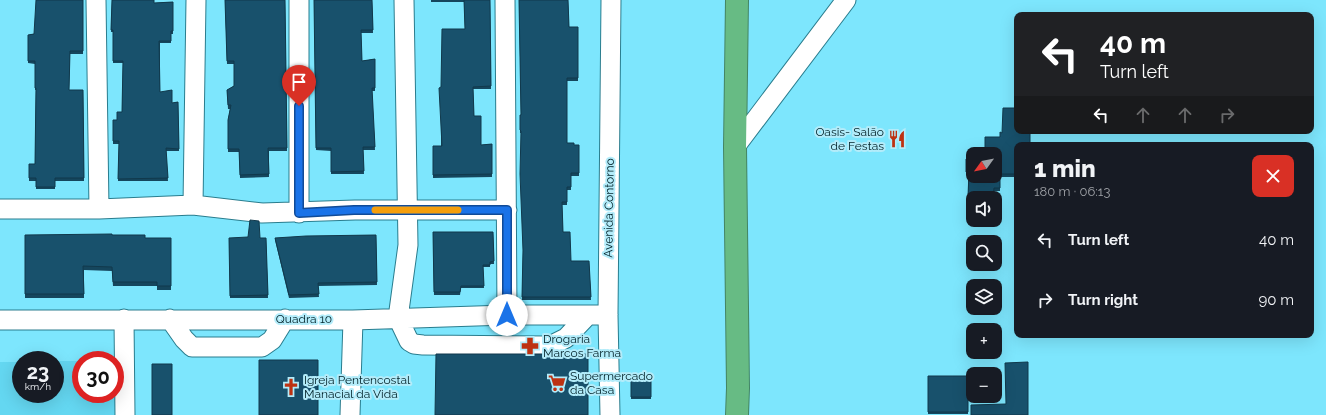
<!DOCTYPE html>
<meta charset="utf-8">
<style>
:root{--surface:#171b24;--page:#20242c;--text:#f1f3f6;--muted:#9ea1a6}
body{margin:0;font-family:Raleway,sans-serif;background:var(--page);color:var(--text);height:100vh;display:flex;flex-direction:column;font-size:15px;white-space:nowrap}
*{box-sizing:border-box;margin:0}
p{font-size:13px;color:var(--muted)}
.icon{flex:none;width:22px;height:22px;fill:none;stroke:currentColor;stroke-width:2;stroke-linecap:round;stroke-linejoin:round}
.map{position:relative;flex:1;overflow:hidden}
.drawer{position:absolute;left:1014px;top:142px;width:300px;height:196px;display:flex;flex-direction:column;background:var(--surface);border-radius:8px;box-shadow:0 4px 16px #0002}
.drawer>*{flex:none}
.guide{position:absolute;left:1014px;top:12px;width:300px;height:122px;border-radius:8px;box-shadow:0 4px 16px #0002;background:#202124;color:#fff;overflow:hidden}
.needle{width:26px;rotate:237deg}
.tools{position:absolute;left:966px;top:147px;display:grid;gap:8px}
.tools a{display:grid;place-items:center;width:36px;height:36px;border-radius:8px;background:var(--surface);box-shadow:0 4px 16px #0002;font-size:20px}
.speed{position:absolute;left:12px;top:351px;display:flex;gap:8px;font-size:20px;font-weight:700;text-align:center}
.speed>*{display:grid;place-content:center;width:52px;height:52px;border-radius:50%;background:var(--surface);box-shadow:0 4px 16px #0002;line-height:1}
.speed small{font-size:10px;font-weight:400}
.speed .limit{border:6px solid #d22;background:#fff;color:#111}
.pin{position:absolute;display:grid;place-items:center;width:34px;height:34px;color:#fff;margin:-41px -17px;border-radius:50% 50% 50% 0;rotate:-45deg;box-shadow:0 0 4px #0007}
.pin .icon{rotate:45deg}
.me{position:absolute;width:44px;margin:-22px;rotate:0deg;stroke-linejoin:round;filter:drop-shadow(0 0 3px #0008)}
.turn{display:flex;align-items:center;gap:14px;height:84px;padding:0 20px;font-size:18px}
.turn .icon{width:52px;height:52px;stroke-width:2.5}
.turn b{display:block;font-size:28px;line-height:34px}
.lanes{display:flex;align-items:center;height:38px;padding:0 20px;background:#0003;justify-content:center;gap:20px;direction:ltr}
.lanes .off{opacity:.35}
.round{display:grid;place-items:center;flex:none;width:42px;height:42px;border-radius:8px;background:var(--page)}
.overview{display:flex;align-items:center;justify-content:space-between;height:68px;padding:0 20px}
h1{font-size:24px;font-weight:800;line-height:30px}
ul{padding:0;list-style:none}
li{display:flex;align-items:center;gap:12px;height:60px;padding:0 20px}
li div{flex:1}
li b{display:block;font-size:15px}
li em{font-style:normal}
.map>svg:first-child{display:block}
.built{fill:#64d7f1}
.lines{fill:none;stroke-linecap:round;stroke-linejoin:round}
.minor-casing{stroke:#2a7d8e;stroke-width:21}
.highway-casing{stroke:#438564;stroke-width:24}
.minor{stroke:#fff;stroke-width:19}
.highway{stroke:#67bb84;stroke-width:22}
.wall{fill:#15465d}
.building{fill:#18516c;stroke:#11394c}
.route-casing{stroke:#114b97;stroke-width:10}
.route{stroke:#1a73e8;stroke-width:7}
.slow{stroke:#f59e0b;stroke-width:7}
.labels{text-anchor:middle;stroke-width:4;stroke-linejoin:round;paint-order:stroke}
.poi-label{font-size:12px;fill:#002128;stroke:#b3ecfa;text-anchor:start}
.street-label{font-size:12px;fill:#002128;stroke:#b3ecfa}
</style>
<div class="map">
<svg width="1326" height="415" viewBox="0 0 1326 415">
<rect width="100%" height="100%" fill="#7de6fd"/>
<!-- built -->
<path class="built" d="M55,361H81V394H115V361L117,415H0V362H21V394H55Z"/>
<g class="lines">
<!-- minor casing -->
<g class="minor-casing">
<path id="minor" d="M96,0L99,209
M404,0L408,245L398,318L409,341L414,344L423,345L550,346L566,338L588,315
M505,0L507,315
M735,147L846,0
M193,205L196,0
M0,209H99L193,205L262,213L355,210H507
M299,213V0
M124,319L125,415
M170,319L184,339L192,347H262L272,340L285,319
M0,320H353L507,315H608
M350,415L353,320
M610,415L608,315L611,0"/>
</g>
<!-- highway casing -->
<g class="highway-casing">
<path id="highway" d="M737,415L738,388L735,147L737,0"/>
</g>
<!-- minor -->
<use href="#minor" class="minor"/>
<!-- highway -->
<use href="#highway" class="highway"/>
</g>
<!-- wall -->
<path class="wall" d="M83,0V54H70L69,90H83L84,181H55V189H36V181H29V164H35L36,90H35V64L28,63V35L34,34Z
M112,0L154,3L173,2V34H171V43H160V92L172,103L178,102L179,151H166L168,181H118L119,144H113V120H117L122,112L123,63H113V32H111Z
M225,0H285L287,151H269V177L240,178L239,152H228V120L230,109H228L227,90L234,86V64H227Z
M314,0H372L373,33H361L362,61L375,59V91H372L375,150H363L364,174H331V151L316,150Z
M431,0H490L491,89H473L474,116L481,145L492,144V177L433,178V146H441V87L465,29L464,2H431Z
M519,0H577H568L569,27H578V81H567V143L574,145H579V176H571V190H567V205H562L563,232L571,261H589L591,300H522L523,253L521,133H520V115H521Z
M1015,118L1017,145V177H1000V191H994L993,198H968V175H966V159L995,176L1000,137L1002,133Z
M433,232H493L494,264H490V267H483L484,288H461L460,295H434Z
M25,235H112L145,238H171V290H157V286H113L112,271L84,270V298H25Z
M376,235L377,285L318,286L319,297L289,298L275,240V238Z
M229,238H266L268,298H230Z
M928,376H968V414H928Z
M631,378H651V399H631Z"/>
<!-- building -->
<path class="building" d="M36,0H83V51H70L69,90H83L84,178H55V187H36V178H29V164H35L36,88H35V61H28V35L34,34Z
M112,0H154V3L173,2V31H171V41H159L160,92L172,90V103L178,102L179,149L166,148L168,178L118,179L119,141H113V120H117V112H122L123,61H113V30H111Z
M225,0H285L287,148H268L269,174L240,175L239,149H228V120L231,105H228L227,90L234,86V61H227Z
M314,0H372L373,30H361L362,61L375,59V88H372L375,147H363L364,171L331,172V148H316Z
M464,0H490L491,86L473,87L474,116H481V145L492,144V174L433,175V146H442L439,88L441,87L442,29H465Z
M519,0H568L569,27H578V78H567V143H574V145H579V173H571V187H567V202H562L563,232H570L571,261H589L591,297H522L523,250L520,174L521,131L520,130V115H521Z
M1003,108H1015V118H1017V131H1030V145H1017V174H1000V188H994L993,198H977V196H968L969,172H966V159L973,160V176H995V154H985V137H1000V132L1002,133Z
M250,220L259,221L260,238H266L268,295L230,296L229,238L248,237Z
M433,232H493L494,261L490,262V265H483L484,286H461L460,292H434Z
M112,234V235H145V238H171V286H157V282H113L112,267L83,266L84,294H25V235Z
M376,235L377,282L318,283L319,294L289,295L275,238L306,236Z
M436,354H588V415H435Z
M259,360H318V415H259Z
M1028,362V415H971V405L1006,404L1005,363Z
M152,364H172V415H152Z
M928,376H968V412H928Z
M631,378H651V397H631Z"/>
<g class="lines">
<!-- route casing -->
<g class="route-casing">
<path id="route" d="M299,106V213L354,210H507V315"/>
</g>
<!-- route -->
<use href="#route" class="route"/>
<!-- slow -->
<path class="slow" d="M375,210H458"/>
</g>
<!-- icons -->
<defs>
<g id="restaurant-bare" transform="scale(1.38)"><path d="M-5-6h1v4h1v-4h1v4h1v-4h1v5L-1.5 .5V6h-2V.5L-5-1ZM5-6V6H3V1.5H1.5Q1.5-4 5-6Z" fill="#bd3212" stroke="#b3ecfa" stroke-width="2.5" paint-order="stroke"/></g>
<g id="pharmacy-bare" transform="scale(1.38)"><path d="M-2-6h4v4h4v4h-4v4h-4v-4h-4v-4h4Z" fill="#bd3212" stroke="#b3ecfa" stroke-width="2.5" paint-order="stroke"/></g>
<g id="supermarket-bare" transform="scale(1.38)"><path d="M-6-5.5h2.5l.6 2H6L4.5 2H-2.5L-4.4-4H-6ZM-1.5 3.2a1.3 1.3 0 1 0 .1 0ZM3 3.2a1.3 1.3 0 1 0 .1 0Z" fill="#bd3212" stroke="#b3ecfa" stroke-width="2.5" paint-order="stroke"/></g>
<g id="church-bare" transform="scale(1.38)"><path d="M-1.2-6h2.4v3.5h3.3v2.4h-3.3V6h-2.4V-.1h-3.3v-2.4h3.3Z" fill="#bd3212" stroke="#b3ecfa" stroke-width="2.5" paint-order="stroke"/></g>
</defs>
<g fill-rule="evenodd">
<use href="#restaurant-bare" x="897" y="139"/>
<use href="#pharmacy-bare" x="530" y="346"/>
<use href="#supermarket-bare" x="557" y="383"/>
<use href="#church-bare" x="291" y="387"/>
</g>
<g class="labels">
<!-- poi labels -->
<g class="poi-label">
<text x="884" y="136" text-anchor="end">Oasis- Salão<tspan x="884" dy="14">de Festas</tspan></text>
<text x="543" y="343">Drogaria<tspan x="543" dy="14">Marcos Farma</tspan></text>
<text x="570" y="380">Supermercado<tspan x="570" dy="14">da Casa</tspan></text>
<text x="304" y="384">Igreja Pentencostal<tspan x="304" dy="14">Manacial da Vida</tspan></text>
</g>
<!-- street labels -->
<g class="street-label">
<text transform="translate(609 208) rotate(-89)" y="4">Avenida Contorno</text>
<text x="304" y="323">Quadra 10</text>
</g>
</g>
</svg>
<div class="tools">
<a><svg class="needle" viewBox="-14 -14 28 28"><path d="M0-13l5 13h-10z" fill="#e53935"/><path d="M0 13l5-13h-10z" fill="#9ea1a6"/></svg></a>
<a><svg class="icon" aria-label="sound" viewBox="0 0 24 24"><path d="M4 9h4l5-4v14l-5-4H4zM17 9q2 3 0 6"/></svg></a>
<a><svg class="icon" aria-label="search" viewBox="0 0 24 24"><circle cx="10" cy="10" r="6"/><path d="M15 15l6 6"/></svg></a>
<a><svg class="icon" aria-label="layers" viewBox="0 0 24 24"><path d="M12 4l9 5-9 5-9-5zM3 14l9 5 9-5"/></svg></a>
<a>+</a>
<a>−</a>
</div>
<div class="speed"><div>23<small>km/h</small></div><div class="limit">30</div></div>
<div class="pin" style="left:299px;top:106px;background:#d93025"><svg class="icon" aria-label="arrive" viewBox="0 0 24 24"><path d="M6 21V4h12l-3 4 3 4H6"/></svg></div>
<svg class="me" style="left:507px;top:315px" viewBox="-20 -20 40 40"><circle r="19" fill="#fff"/><path d="M0-13L10 11 0 6-10 11z" fill="#1a73e8"/></svg>
<div class="guide">
<div class="turn"><svg class="icon" aria-label="left" viewBox="0 0 24 24"><path d="M17 20v-9H6M10 6l-5 5 5 5"/></svg><div><b>40 m</b>Turn left</div></div>
<div class="lanes"><svg class="icon" aria-label="left" viewBox="0 0 24 24"><path d="M17 20v-9H6M10 6l-5 5 5 5"/></svg><svg class="icon off" aria-label="ahead" viewBox="0 0 24 24"><path d="M12 20V5M6 11l6-6 6 6"/></svg><svg class="icon off" aria-label="ahead" viewBox="0 0 24 24"><path d="M12 20V5M6 11l6-6 6 6"/></svg><svg class="icon off" aria-label="right" viewBox="0 0 24 24"><path d="M7 20v-9h11M14 6l5 5-5 5"/></svg></div>
</div>
<section class="drawer">
<div class="overview"><div><h1>1 min</h1><p>180 m · 06:13</p></div><a class="round" style="background:#d93025;color:#fff"><svg class="icon" aria-label="close" viewBox="0 0 24 24"><path d="M6 6l12 12M18 6L6 18"/></svg></a></div>
<ul>
<li><svg class="icon" aria-label="left" viewBox="0 0 24 24"><path d="M17 20v-9H6M10 6l-5 5 5 5"/></svg><div><b>Turn left</b></div><em>40 m</em></li>
<li><svg class="icon" aria-label="right" viewBox="0 0 24 24"><path d="M7 20v-9h11M14 6l5 5-5 5"/></svg><div><b>Turn right</b></div><em>90 m</em></li>
</ul>
</section>
</div>
